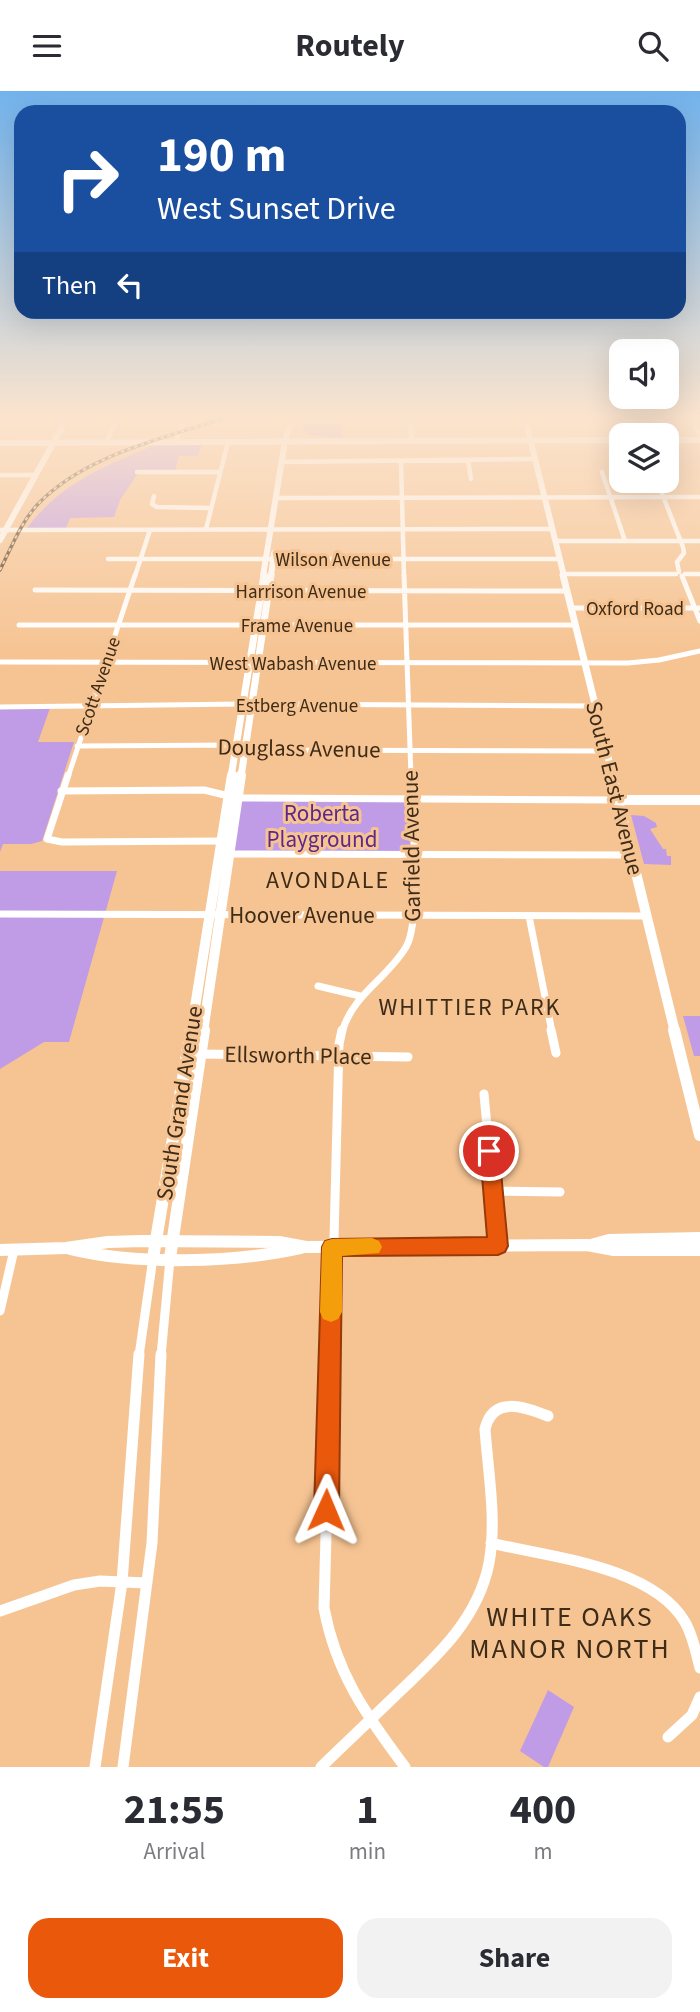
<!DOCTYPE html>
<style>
:root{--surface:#fff;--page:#f2f2f3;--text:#2b2b33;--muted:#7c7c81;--accent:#ea580c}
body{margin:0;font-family:"Source Sans 3",sans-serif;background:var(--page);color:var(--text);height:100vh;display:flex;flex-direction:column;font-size:26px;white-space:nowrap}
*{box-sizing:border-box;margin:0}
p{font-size:23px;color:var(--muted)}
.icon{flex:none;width:38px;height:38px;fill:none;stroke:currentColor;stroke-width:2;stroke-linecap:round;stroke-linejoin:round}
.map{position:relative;height:1676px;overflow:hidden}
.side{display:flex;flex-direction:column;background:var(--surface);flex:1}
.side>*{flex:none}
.banner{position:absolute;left:14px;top:14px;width:672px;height:214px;border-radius:21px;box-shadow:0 7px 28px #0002;background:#1a4fa0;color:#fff;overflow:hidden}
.tools{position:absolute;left:609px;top:248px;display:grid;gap:14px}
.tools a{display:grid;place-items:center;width:70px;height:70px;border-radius:14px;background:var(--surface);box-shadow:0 7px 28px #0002;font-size:35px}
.pin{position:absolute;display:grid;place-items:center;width:60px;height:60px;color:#fff;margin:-30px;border:4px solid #fff;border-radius:50%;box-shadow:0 2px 7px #0007}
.me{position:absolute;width:77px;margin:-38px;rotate:1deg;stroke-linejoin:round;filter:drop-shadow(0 0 5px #0008)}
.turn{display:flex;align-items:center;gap:24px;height:147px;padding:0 28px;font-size:32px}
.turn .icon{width:91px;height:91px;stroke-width:2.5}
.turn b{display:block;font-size:49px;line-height:60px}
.then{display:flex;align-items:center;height:66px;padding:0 28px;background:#0003;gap:14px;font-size:26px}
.eta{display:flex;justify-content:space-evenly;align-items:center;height:119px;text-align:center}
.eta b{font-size:42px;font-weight:700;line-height:49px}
.button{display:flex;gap:14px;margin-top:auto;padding:14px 28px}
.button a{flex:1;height:80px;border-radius:21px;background:var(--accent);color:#fff;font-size:28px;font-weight:700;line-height:80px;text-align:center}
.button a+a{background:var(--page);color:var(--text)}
header{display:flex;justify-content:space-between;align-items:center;height:91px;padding:0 28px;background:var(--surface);font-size:32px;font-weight:700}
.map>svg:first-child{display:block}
.green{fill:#bf9ce5}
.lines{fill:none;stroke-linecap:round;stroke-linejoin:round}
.street-far4{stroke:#fff;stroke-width:4.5}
.street-far3{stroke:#fff;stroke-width:5}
.street-far2{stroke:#fff;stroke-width:7}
.street-far1{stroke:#fff;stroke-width:9}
.street{stroke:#fff;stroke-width:11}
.secondary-far3{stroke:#fff;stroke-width:6}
.secondary-far2{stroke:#fff;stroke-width:7}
.secondary-far1{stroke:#fff;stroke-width:10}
.secondary{stroke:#fff;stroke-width:12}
.rail-casing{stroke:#543e26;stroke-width:3.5}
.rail{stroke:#f6c493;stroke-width:2;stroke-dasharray:3.5;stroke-linecap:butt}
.route{fill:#ea580c;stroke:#983908;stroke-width:2}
.slow{fill:#f59e0b}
.labels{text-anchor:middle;stroke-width:6;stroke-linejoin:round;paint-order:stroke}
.far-street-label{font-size:19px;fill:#3f2c18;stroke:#f6c493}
.street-label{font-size:23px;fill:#3f2c18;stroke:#f6c493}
.park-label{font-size:23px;fill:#5d2889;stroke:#f6c493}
.neighbourhood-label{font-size:24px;letter-spacing:2px;fill:#3f2c18;stroke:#f6c493}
.near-neighbourhood-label{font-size:28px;letter-spacing:2px;fill:#3f2c18;stroke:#f6c493}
</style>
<header><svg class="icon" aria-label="menu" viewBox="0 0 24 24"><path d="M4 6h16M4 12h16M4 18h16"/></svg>Routely<svg class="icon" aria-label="search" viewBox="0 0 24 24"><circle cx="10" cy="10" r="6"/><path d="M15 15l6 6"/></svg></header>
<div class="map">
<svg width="700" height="1676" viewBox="0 0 700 1676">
<rect width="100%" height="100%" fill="#f6c493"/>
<!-- green -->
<path class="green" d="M339,332L343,334L342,347L311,344L303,338V333Z
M160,352H202L198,365H179L175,380L138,382L120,409L114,426L70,427L66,437H27C61,391 109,373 160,352Z
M0,617H50L38,651H74L42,750L31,753H3L0,761Z
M238,707L411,708L412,763L229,762Z
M631,724L644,725L656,732L657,736L650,738L663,758H666L667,765H671V774L644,773Z
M0,780H117L69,951H44L0,978Z
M683,925H700V965H694Z
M548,1599L574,1616L548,1676H544L520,1660Z"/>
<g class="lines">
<!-- street-far4 -->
<path class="street-far4" d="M630,327L638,345
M691,327L700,344
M176,351L184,327
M106,352L118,327
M468,369L471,388
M282,371L535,368
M401,371L404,485
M137,381H220
M602,381L625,450
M0,384H35
M657,390L683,456L684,462L677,471L679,481
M154,405L152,413L157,416L211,417
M276,407L700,406
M206,438L228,351
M0,439L552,438
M555,450H700
M108,468H559
M563,483H676
M685,483H700
M135,485L150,439"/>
<!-- street-far3 -->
<path class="street-far3" d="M404,484L411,686
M682,485L700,530
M35,499L567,500
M571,517H700
M19,534H575
M1,571L628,572L659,569L700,560
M0,616L243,613L595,615
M77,655L236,654L245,659L606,660
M68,686L135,484"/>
<!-- street-far2 -->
<path class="street-far2" d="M68,684L47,748L62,751L223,750
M61,700L204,699L237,707L618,709
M226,763L631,764
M0,823L646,825
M529,825L552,941
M318,895L360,905
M342,941C353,903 387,888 406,856C422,829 412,720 410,684"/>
<!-- street-far1 -->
<path class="street-far1" d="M551,939L556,962
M199,963L408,966
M484,1003L498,1155
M493,1100L560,1101
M0,1220L14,1159
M139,1265L153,1167
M161,1265L170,1168
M331,1265L339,953L342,939"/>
<!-- street -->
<path class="street" d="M331,1263L324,1517C336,1582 366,1624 405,1676
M491,1452C549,1466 652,1475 685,1531C693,1545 696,1561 700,1577
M0,1520L74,1494L100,1490L147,1492
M668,1646L692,1624L700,1606
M95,1676L122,1491L139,1263
M123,1676L152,1452L161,1263
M321,1676C346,1652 370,1629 395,1605C435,1567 478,1529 489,1472C497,1429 488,1381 485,1338C493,1304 524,1316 548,1325"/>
<!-- secondary-far3 -->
<path class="secondary-far3" d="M410,327L412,350
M525,327L564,485
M667,349H700
M0,352L621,349
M0,449L67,327
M263,485L285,350L292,327
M271,485L274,462"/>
<!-- secondary-far2 -->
<path class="secondary-far2" d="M563,484L613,686
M231,686L264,484
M241,686L271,484"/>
<!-- secondary-far1 -->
<path class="secondary-far1" d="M612,684L675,941
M618,709H700
M191,941L232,684
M203,941L241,684"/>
<!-- secondary -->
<path class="secondary" d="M674,939L700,1044
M591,1154L609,1149L700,1147
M70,1158C136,1174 235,1172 301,1157
M0,1159L66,1157L108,1151L142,1150L279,1151L306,1156L587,1154L614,1159H700
M153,1167L191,939
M170,1167L204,939"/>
<!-- rail casing -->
<g class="rail-casing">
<path id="rail" d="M0,479C11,457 21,431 38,413C85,364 162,348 224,327"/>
</g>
<!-- rail -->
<use href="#rail" class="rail"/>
</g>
<!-- sky -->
<linearGradient id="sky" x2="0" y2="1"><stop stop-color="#72b3ed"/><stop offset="0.58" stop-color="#fbe4ce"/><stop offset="1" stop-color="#fbe4ce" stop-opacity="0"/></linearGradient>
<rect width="700" height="561" fill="url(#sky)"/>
<!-- route -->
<path class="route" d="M489,1052L496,1054L499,1060L508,1155L505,1161L498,1164L342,1165L339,1419L335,1428L326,1431L318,1428L314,1419L322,1156L325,1150L332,1148L487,1146L480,1060L483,1054Z"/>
<!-- slow -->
<path class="slow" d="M372,1147L379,1150L382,1156L379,1162L342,1165V1221L338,1228L331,1231L323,1228L320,1221L322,1156L325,1150L332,1148Z"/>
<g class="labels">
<!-- far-street labels -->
<g class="far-street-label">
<text x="333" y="475">Wilson Avenue</text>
<text x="301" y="507">Harrison Avenue</text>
<text x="635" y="524">Oxford Road</text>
<text x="297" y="541">Frame Avenue</text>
<text x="293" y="579">West Wabash Avenue</text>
<text transform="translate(97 595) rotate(-71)" y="7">Scott Avenue</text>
<text x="297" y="621">Estberg Avenue</text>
</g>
<!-- street labels -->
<g class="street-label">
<text transform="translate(299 657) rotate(1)" y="8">Douglass Avenue</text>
<text transform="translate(615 697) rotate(76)" y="8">South East Avenue</text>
<text transform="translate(411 755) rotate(-91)" y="8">Garfield Avenue</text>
<text x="302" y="832">Hoover Avenue</text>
<text transform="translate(298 964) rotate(1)" y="8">Ellsworth Place</text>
<text transform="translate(179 1012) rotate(-81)" y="8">South Grand Avenue</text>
</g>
<!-- park labels -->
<g class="park-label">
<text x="322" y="730">Roberta<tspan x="322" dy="26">Playground</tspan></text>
</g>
<!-- neighbourhood labels -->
<g class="neighbourhood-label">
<text x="328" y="797">AVONDALE</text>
<text x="470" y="924">WHITTIER PARK</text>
</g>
<!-- near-neighbourhood labels -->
<g class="near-neighbourhood-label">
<text x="570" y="1535">WHITE OAKS<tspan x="570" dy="32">MANOR NORTH</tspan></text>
</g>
</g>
</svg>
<div class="tools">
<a><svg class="icon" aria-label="sound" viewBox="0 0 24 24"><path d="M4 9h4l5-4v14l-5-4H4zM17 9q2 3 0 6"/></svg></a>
<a><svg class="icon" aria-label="layers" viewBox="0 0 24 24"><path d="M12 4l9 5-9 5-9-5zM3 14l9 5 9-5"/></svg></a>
</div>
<div class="pin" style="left:489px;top:1060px;background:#d93025"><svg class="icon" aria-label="arrive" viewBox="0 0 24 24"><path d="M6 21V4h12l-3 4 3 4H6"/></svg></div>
<svg class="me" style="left:326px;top:1419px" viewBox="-20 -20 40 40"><path d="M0-17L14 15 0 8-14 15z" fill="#ea580c" stroke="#fff" stroke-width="4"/></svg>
<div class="banner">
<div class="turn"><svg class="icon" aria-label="right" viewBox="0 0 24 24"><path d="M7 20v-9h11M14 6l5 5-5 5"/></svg><div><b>190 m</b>West Sunset Drive</div></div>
<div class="then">Then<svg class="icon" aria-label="left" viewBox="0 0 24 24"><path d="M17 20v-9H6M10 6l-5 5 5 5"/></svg></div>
</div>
</div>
<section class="side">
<div class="eta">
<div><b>21:55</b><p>Arrival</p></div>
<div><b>1</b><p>min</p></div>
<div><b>400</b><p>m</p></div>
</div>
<div class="button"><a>Exit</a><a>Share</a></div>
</section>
